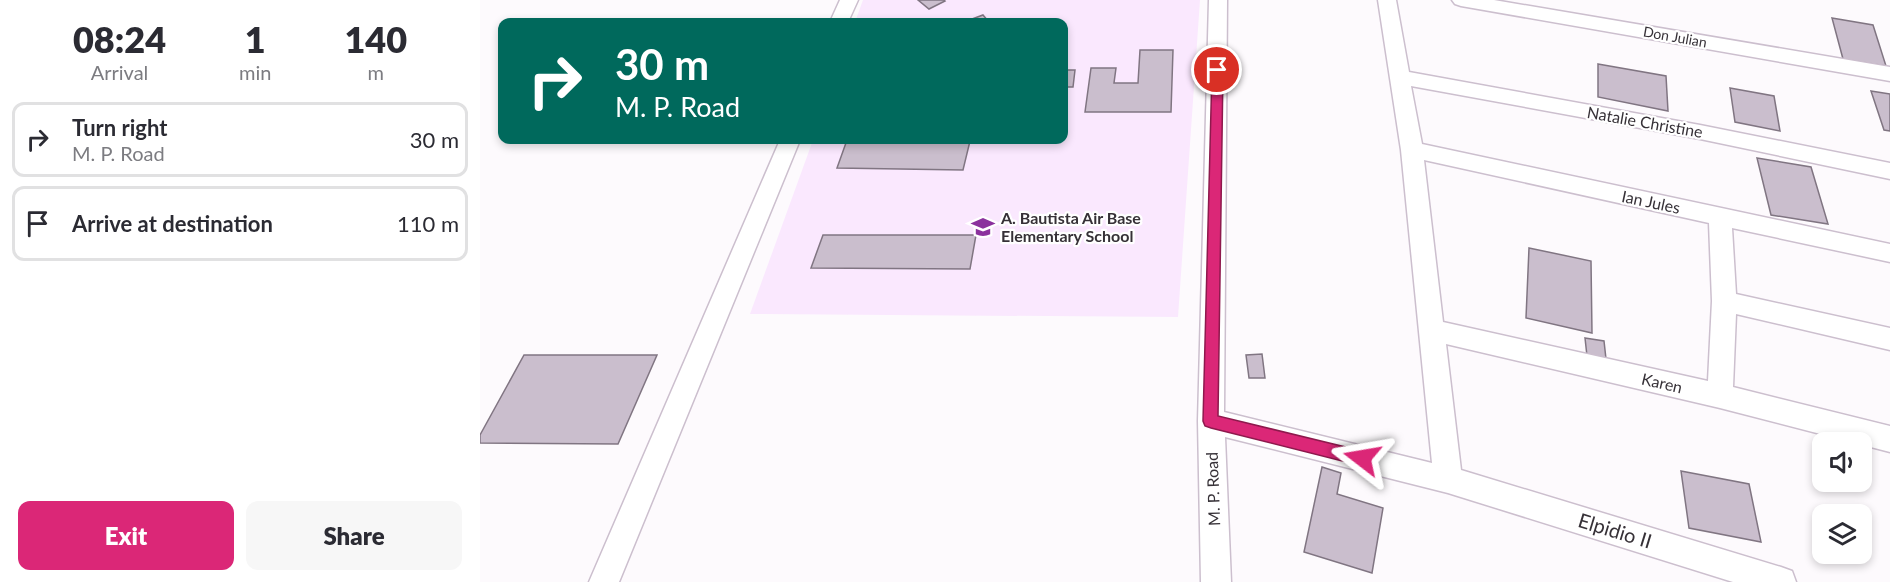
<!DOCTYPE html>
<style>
:root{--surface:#fff;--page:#f7f7f7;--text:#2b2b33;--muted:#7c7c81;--line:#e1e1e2;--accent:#db2777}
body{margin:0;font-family:Lato,sans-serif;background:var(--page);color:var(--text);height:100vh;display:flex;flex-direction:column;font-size:22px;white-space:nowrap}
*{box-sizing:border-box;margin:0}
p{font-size:20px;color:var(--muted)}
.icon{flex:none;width:33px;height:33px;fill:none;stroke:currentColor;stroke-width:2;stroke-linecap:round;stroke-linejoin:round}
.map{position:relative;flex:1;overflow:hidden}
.details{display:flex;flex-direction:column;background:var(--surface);width:480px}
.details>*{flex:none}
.guide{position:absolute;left:18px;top:18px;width:570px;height:126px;border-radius:12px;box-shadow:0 3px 9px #0003;background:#00695c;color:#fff;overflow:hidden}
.buttons{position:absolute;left:1332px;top:432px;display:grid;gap:12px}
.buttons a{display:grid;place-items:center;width:60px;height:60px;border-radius:12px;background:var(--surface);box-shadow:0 3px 9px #0003;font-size:30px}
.pin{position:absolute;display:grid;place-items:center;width:51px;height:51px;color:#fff;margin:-26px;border:3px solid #fff;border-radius:50%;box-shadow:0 2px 6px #0007}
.me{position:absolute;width:66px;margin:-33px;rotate:284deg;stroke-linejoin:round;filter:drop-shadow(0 0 4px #0008)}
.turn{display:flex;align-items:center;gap:21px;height:126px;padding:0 18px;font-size:27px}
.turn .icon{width:78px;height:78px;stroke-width:2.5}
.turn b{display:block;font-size:42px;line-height:51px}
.eta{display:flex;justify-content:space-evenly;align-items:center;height:102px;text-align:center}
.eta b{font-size:36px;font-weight:800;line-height:42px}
.button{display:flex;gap:12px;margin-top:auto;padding:12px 18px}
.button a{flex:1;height:69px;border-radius:12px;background:var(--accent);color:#fff;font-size:24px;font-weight:800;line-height:69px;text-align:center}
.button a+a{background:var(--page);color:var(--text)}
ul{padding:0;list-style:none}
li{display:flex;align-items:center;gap:18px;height:75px;margin:0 12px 9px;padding:0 6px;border:3px solid var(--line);border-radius:12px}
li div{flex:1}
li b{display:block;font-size:22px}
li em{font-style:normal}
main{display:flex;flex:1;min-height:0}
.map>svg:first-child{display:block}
.built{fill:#fae8fe}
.building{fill:#cabecd;stroke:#807582;stroke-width:1.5}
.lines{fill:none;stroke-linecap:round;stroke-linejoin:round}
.street-casing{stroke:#ccbfce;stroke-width:3}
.street{fill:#fff;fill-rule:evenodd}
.route{fill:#db2777;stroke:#8e194d;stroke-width:1.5}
.labels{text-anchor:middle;stroke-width:4.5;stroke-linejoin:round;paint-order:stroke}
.far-street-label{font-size:14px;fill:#363137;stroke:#fff}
.street-label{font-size:16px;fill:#363137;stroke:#fff}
.poi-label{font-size:16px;font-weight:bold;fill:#363137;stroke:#fff;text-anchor:start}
.near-street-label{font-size:20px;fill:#363137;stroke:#fff}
</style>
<main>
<section class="details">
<div class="eta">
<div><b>08:24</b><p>Arrival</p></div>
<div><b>1</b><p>min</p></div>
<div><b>140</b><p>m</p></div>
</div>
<ul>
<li><svg class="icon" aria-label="right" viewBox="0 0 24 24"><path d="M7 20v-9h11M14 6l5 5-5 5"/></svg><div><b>Turn right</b><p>M. P. Road</p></div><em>30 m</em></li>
<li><svg class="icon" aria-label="arrive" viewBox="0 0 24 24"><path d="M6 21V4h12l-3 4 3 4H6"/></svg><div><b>Arrive at destination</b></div><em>110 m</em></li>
</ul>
<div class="button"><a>Exit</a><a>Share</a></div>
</section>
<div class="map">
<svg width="1410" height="582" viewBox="0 0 1410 582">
<rect width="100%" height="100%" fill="#fdfafd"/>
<!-- built -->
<path class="built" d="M383,0H720L698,317L270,314L333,140H584V22H375Z"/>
<!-- building -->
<path class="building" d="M438,0H464L465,1L449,9Z
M503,15L509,22H484Z
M1352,18L1393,25L1406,66L1363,59Z
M660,50H693L691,112H605L611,68H636L634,83H658Z
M1118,64L1186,76L1188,111L1118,97Z
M584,70H595L593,87H584Z
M1250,88L1294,96L1300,131L1255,122Z
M1391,91L1410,94V131L1404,130Z
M367,140L490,141L483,170L357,168Z
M1277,158L1331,167L1348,224L1291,215Z
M343,235H496L490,269L331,268Z
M1049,248L1111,261L1112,333L1046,318Z
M1105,338L1124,341L1126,359L1107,356Z
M782,354L785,378H769L766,355Z
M44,355H177L138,444L0,443V435Z
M842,467L861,473L857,494L903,508L892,573L824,552Z
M1201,471L1269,484L1281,542L1209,528Z"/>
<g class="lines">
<!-- street casing -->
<g class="street-casing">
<path id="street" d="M360,0H378L368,22H350Z
M729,0H747L744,412L952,463L921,150L898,0H916L929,72L1220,125L1410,163V179L1220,139L931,86L942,144L1410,244V262L1252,228L1256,294L1410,328V350L1256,314L1253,387L1410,426V452L1240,408L966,344L981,470L1301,567L1312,571L1316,582H1253L968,493L745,437L751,582H721L718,421ZM944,160L1229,223L1232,301L1228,381L963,322Z
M972,0H1014L1410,67V81L981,6L975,4Z
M300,140H320L139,582H109Z"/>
</g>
<!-- street -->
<use href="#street" class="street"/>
</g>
<!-- route -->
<path class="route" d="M737,67L743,70L738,416L882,451L888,453L890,458L888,463L882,466L731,428L725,426L723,421L732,70Z"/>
<!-- icons -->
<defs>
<g id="school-bare" transform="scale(1.8)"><path d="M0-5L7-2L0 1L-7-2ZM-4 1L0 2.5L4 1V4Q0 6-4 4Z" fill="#8b319d" stroke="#fff" stroke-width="2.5" paint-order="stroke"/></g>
</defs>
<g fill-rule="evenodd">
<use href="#school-bare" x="503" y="227"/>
</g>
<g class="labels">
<!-- far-street labels -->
<g class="far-street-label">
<text transform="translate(1195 37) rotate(10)" y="5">Don Julian</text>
</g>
<!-- street labels -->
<g class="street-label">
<text transform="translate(1165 122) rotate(10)" y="6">Natalie Christine</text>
<text transform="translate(1171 202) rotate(12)" y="6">Ian Jules</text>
<text transform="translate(1182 383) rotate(13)" y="6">Karen</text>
<text transform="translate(733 489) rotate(-92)" y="6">M. P. Road</text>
</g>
<!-- poi labels -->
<g class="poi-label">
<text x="521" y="224">A. Bautista Air Base<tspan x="521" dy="18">Elementary School</tspan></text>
</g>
<!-- near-street labels -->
<g class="near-street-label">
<text transform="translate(1135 531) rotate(17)" y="7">Elpidio II</text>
</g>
</g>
</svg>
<div class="buttons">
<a><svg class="icon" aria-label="sound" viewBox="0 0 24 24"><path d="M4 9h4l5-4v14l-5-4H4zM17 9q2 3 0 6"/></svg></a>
<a><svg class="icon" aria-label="layers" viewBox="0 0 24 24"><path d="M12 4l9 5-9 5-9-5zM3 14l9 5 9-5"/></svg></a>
</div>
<div class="pin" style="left:737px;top:70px;background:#d93025"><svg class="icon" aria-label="arrive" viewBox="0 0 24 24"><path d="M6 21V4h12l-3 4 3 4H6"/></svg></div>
<svg class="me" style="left:882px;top:458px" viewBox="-20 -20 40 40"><path d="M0-17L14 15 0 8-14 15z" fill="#db2777" stroke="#fff" stroke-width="4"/></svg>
<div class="guide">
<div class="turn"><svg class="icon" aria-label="right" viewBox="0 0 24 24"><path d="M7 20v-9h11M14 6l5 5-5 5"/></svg><div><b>30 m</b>M. P. Road</div></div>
</div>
</div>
</main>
